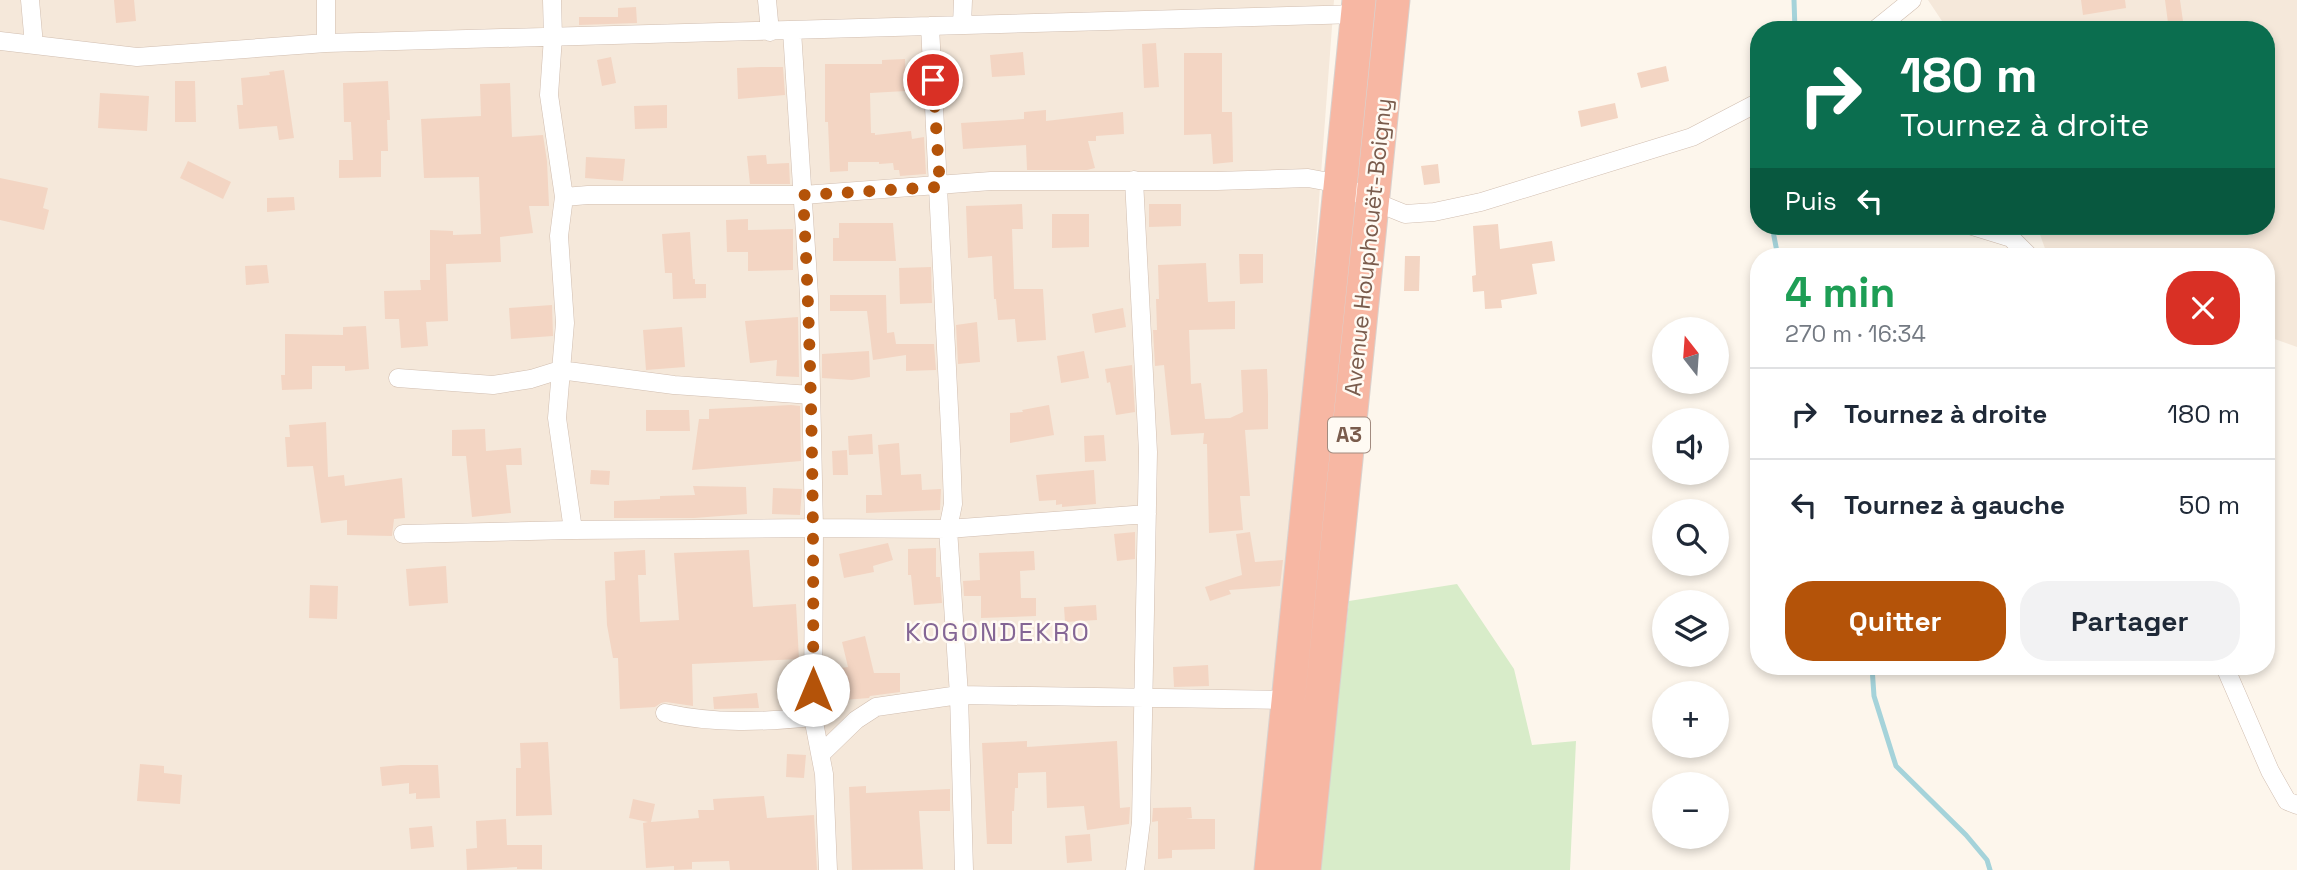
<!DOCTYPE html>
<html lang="fr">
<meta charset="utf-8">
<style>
:root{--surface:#fff;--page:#f2f2f3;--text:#1f2937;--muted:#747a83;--line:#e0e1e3;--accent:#b45309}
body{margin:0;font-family:"Space Grotesk",sans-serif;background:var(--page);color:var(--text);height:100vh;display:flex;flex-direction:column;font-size:26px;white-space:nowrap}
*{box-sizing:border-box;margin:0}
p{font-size:23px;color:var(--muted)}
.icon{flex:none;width:38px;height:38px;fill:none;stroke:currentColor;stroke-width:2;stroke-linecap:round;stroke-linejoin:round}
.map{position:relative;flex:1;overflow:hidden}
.panel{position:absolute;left:1750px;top:248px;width:525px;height:427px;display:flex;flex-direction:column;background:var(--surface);border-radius:28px;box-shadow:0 4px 10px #0003}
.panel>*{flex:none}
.banner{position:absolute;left:1750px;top:21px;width:525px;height:214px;border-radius:28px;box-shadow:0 4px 10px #0003;background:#0b6e4f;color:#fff;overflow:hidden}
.needle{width:46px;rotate:343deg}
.tools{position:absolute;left:1652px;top:317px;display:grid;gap:14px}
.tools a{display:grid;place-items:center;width:77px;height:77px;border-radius:50%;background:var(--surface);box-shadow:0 4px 10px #0003;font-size:35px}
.pin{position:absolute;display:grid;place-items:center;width:60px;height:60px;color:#fff;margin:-30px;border:4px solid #fff;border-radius:50%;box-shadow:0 2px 7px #0007}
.me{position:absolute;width:77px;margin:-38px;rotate:0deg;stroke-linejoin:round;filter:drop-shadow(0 0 5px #0008)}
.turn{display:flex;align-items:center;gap:24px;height:147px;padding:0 35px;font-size:32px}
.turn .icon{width:91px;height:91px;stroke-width:2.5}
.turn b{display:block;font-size:49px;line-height:60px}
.then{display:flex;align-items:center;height:66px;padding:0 35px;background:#0003;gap:14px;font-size:26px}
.round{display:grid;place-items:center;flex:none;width:74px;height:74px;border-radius:28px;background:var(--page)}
.summary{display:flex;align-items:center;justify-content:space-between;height:119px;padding:0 35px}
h1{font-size:42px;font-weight:700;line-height:52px;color:#1e9e55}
.cta{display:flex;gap:14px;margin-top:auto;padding:14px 35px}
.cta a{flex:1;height:80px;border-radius:28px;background:var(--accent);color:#fff;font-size:28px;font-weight:700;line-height:80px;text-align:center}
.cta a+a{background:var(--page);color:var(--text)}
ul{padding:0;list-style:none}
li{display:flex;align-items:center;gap:21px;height:91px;padding:0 35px;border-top:2px solid var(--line)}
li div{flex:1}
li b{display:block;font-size:26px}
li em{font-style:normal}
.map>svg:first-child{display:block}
.residential{fill:#f5e8da}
.green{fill:#d8ecc9}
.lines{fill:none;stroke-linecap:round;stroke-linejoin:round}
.stream{stroke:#a5d3da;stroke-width:5}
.building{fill:#f3d5c3}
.street-casing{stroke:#d1beb0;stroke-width:19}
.highway-casing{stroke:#dad1cd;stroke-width:35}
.street{stroke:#fff;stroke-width:18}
.highway{stroke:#f7b7a3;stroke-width:33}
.route{stroke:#b45309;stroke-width:12;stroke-dasharray:0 21.6}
.labels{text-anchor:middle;stroke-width:5;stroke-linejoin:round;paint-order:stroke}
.shield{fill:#fffaf3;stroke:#a28b7f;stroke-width:2}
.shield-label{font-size:21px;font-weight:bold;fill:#7a5c4d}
.street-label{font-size:23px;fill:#7a5c4d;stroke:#fffaf3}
.quarter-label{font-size:26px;letter-spacing:2px;fill:#846695;stroke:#fffaf3}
</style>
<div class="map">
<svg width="2297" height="870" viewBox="0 0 2297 870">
<rect width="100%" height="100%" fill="#fdf6ec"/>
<!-- residential -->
<path class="residential" d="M0,0H1334L1269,870H0Z
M1928,0H2297V347L2266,336V257H2048L2037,226H2266V30H1948Z"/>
<!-- green -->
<path class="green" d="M2072,226H2244L2246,233Z
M1457,584L1514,669L1532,745L1576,741L1570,870H1319L1349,601Z"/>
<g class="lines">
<!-- stream -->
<path class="stream" d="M1794,0L1795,30
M1772,226L1778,257
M1759,426L1753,441L1759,475
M1872,667L1874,696L1896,766L1966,835L1987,860L1990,870"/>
</g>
<!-- building -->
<path class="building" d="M114,0H134L136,21L116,23Z
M2081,0H2125L2126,8L2083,15Z
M2165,0H2180L2183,21L2168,23Z
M636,7L637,23L579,25V17H618V8Z
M1156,43L1159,87L1144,88L1142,44Z
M1023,52L1025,75L992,77L990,55Z
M1184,53H1222V112H1232L1233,162L1213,164L1211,134L1184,135Z
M611,57L616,83L602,86L597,60Z
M905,59L906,91L870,93L871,133H875V135L911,131L912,139L924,137L926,174L900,176L899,170H894L893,163L879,164V162H848V171L830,172L828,122H825V64H882V60Z
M1666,66L1669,81L1641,88L1637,73Z
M761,67H783L785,95L738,99L737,68Z
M284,70L294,138L279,140L277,126L239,129L237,105H243L241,78L270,75L269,72Z
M175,81H195L196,122H175Z
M388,81L390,120H387L388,151H381V177L339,178V160H353L351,122H344L343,83Z
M510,83L512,137L543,135L547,161L549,206H529L533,233L500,237L501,262L446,264L448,321L426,322L428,346L401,348L399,319H385L384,291L421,290L420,280H430V230L453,231V235L481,234L479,177L424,178L421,119L481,116L480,84Z
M100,93L149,96L147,131L98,128Z
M1615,103L1618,118L1581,127L1578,111Z
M667,105V128L635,129L634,106Z
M1046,110V121L1123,112L1124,134L1096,136V141H1088L1095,168L1087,170H1027L1026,145L963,149L961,123L1024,119V112Z
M766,155L767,164L789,163L790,184H750L747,156Z
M586,157L625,159L623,181L585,178Z
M188,161L231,182L223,199L180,178Z
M1438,164L1440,183L1424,185L1421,166Z
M0,178L48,188L43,208L49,210L44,230L0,220Z
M294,197L295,210L267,212V198Z
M1022,204L1023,229H1012L1014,289H1043L1046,340L1017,342L1015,319L998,320L996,299H994L992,256L968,258L966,206Z
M1149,204H1181V226L1149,227Z
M1052,214H1089V247L1052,248Z
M748,219V230L793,229V270L748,271V252H727L726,220Z
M839,223H893L896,261H833V238H839Z
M1498,224L1500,249L1552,241L1555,261L1532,264L1537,294L1501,300L1502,308L1485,309L1484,291L1473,292L1472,276L1476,275L1473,226Z
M690,232L693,279H695V284H706V298L673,299L672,273H665L662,234Z
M1239,254H1263V283L1240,284Z
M1405,256H1420L1419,291H1404Z
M1206,263L1208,302L1235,301V329L1189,330L1191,384L1201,383L1205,419L1230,418L1243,412L1241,370L1267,369L1268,395V429L1245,430L1250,496H1240L1243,530L1209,533L1207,444H1203L1204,433L1171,435L1164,365L1155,366L1153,330H1157L1156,299H1159L1158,265Z
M267,265L269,283L246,285L245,266Z
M931,267L932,303L900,304L899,268Z
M830,295H886L887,333L894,332L896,344H934L936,370L906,371V355L873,360L867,311H830Z
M552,305L553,336L511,339L509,308Z
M1123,308L1126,327L1095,333L1092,314Z
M798,317L799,377L776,376L777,360L750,363L745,321Z
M977,322L980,362L958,364L956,325Z
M366,326L369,369L345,371V366H312V389L282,390L281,375H285V334L343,335V327Z
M682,327L685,367L646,370L643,330Z
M869,351L870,377L852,380L822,378V354Z
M1084,351L1089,378L1061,383L1057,356Z
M1132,365L1135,412L1116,415L1110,382L1107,383L1105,369Z
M791,405L800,406L801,461L692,470L699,419H709V409Z
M1049,405L1054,435L1010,443V413L1023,412L1022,410Z
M646,410H689L690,431H646Z
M326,422L328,477L344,475L345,486L402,478L405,518L394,519L392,536L347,535V520L321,523L313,466L287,467L285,437H290L289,425Z
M485,429L486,451L521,448L522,465H506L511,513L472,517L466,456H452V430Z
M872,434L873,454L849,455L848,436Z
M1104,435L1106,461L1085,462L1084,436Z
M899,443L901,475L921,474L922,490L941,489L940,510L866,513V495H882L878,445Z
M847,450L848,475H833L832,451Z
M591,470L610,471L609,485L590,484Z
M1094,470L1096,504L1062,507V504L1056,505V500L1039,501L1036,475Z
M693,486L746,487L747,514L694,518H614V501L660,499V496L695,495Z
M773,488L802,489L800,515L772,514Z
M1135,532V559L1117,561L1114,534Z
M1250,532L1255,562L1283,560L1280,586L1229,590L1231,594L1210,601L1205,587L1242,575L1236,534Z
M888,543L893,560L873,566L874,572L844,578L839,554Z
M936,548V577H940L942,603L914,605L911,575H908V549Z
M645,550L646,575H638L640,622L679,620L674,553L749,550L753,607L796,604L799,659L692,664L693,706L666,702L661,703L655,707L620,709L618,658H613L607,625L605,581L615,580L614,552Z
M1034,551L1035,570L1020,571L1021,598H1036V616L981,618V596H964L963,581L980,580L979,553Z
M446,566L448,603L409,606L406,569Z
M310,585L338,586L337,619L309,618Z
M1096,605L1097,620L1065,622L1064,607Z
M865,636L874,673H900V692L870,696L869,698L843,700L841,668L848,667L842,642Z
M1208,665L1209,686L1174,687L1173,667Z
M757,693L759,708L714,709L713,697Z
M1027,741V747L1117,741L1120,808L1130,807L1129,824L1087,830L1084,806L1047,808L1046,772L1018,773V788H1015L1014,811H1012V844H987L982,743Z
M548,742L552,815L516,816V768H521L520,743Z
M787,754L806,755L804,778L786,777Z
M140,764L164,766V773L182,775L180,804L137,801Z
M401,765H438L440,798L416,799V793L409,794V783L382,786L380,767Z
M866,786V793L950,789V811H919L923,869L852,870L849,787Z
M764,796L767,818L814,815L817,870H730L729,861L692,862V869L674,870V866L646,868L643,823L648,822L629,818L633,799L655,804L651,822L699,818L698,810H714L713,799Z
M1191,807L1192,818L1186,819H1215V849L1172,850V858L1158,859V821L1152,822L1153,808Z
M506,819L507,845H542V869H517V867L467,870L466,849L477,848L476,821Z
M432,826L434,847L411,849L409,828Z
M1090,834L1092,861L1067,863L1065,836Z"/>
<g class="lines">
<!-- street casing -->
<g class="street-casing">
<path id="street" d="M30,0L34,45
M767,0L770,32
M962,25L963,0
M930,26L951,449L953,504L948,529L959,695L964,870
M1875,30L1912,0
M792,31L809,295L814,528L813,717L824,774L828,870
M0,41L137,57L326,43L1358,14
M326,43V0
M1134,180L1148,452L1141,822L1135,870
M564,197L588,195H803L991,181H1217L1308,178L1340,184L1373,201L1405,214L1434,212L1481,202L1692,137L1759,102
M1972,226L2011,238L2030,257
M398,378L493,385L531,379L560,370L674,385L811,395
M573,530L814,528L948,529L1147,514
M403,534L573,530L557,418L565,323L559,236L564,197L549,95L553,37L552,0
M2225,667L2270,771L2287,801L2297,805
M665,713C714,724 764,722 813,717
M822,753L856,720L876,707L959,695L1289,700"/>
</g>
<!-- highway casing -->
<g class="highway-casing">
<path id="highway" d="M1271,870L1359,0
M1304,870L1393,0"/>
</g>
<!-- street -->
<use href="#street" class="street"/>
<!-- highway -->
<use href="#highway" class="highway"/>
</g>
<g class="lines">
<!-- route -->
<path class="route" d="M813,690C814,525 812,360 803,195L940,187L933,80"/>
</g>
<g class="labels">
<!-- shield labels -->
<rect class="shield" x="1328" y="417.5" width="42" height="35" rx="5"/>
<g class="shield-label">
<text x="1349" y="442">A3</text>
</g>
<!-- street labels -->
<g class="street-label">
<text transform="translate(1368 247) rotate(-84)" y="8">Avenue Houphouët-Boigny</text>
</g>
<!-- quarter labels -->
<g class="quarter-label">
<text x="998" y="641">KOGONDEKRO</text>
</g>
</g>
</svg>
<div class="tools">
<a><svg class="needle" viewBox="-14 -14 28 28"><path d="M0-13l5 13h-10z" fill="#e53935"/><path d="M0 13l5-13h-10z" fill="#747a83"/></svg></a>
<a><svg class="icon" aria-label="sound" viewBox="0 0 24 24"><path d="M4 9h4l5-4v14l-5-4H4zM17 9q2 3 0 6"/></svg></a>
<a><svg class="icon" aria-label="search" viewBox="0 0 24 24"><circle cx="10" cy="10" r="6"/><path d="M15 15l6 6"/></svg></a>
<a><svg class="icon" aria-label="layers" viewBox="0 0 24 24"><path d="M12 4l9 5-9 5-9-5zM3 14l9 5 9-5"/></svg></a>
<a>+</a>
<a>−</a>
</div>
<div class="pin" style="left:933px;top:80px;background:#d93025"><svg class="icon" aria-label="arrive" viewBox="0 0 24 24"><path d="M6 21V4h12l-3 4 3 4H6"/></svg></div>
<svg class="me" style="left:813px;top:690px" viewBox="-20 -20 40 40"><circle r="19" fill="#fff"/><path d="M0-13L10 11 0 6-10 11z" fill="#b45309"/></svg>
<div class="banner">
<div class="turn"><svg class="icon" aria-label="right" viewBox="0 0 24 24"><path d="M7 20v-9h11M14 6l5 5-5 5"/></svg><div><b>180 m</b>Tournez à droite</div></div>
<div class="then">Puis<svg class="icon" aria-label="left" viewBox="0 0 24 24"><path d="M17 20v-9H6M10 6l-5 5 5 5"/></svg></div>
</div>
<section class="panel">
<div class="summary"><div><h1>4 min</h1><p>270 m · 16:34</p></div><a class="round" style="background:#d93025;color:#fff"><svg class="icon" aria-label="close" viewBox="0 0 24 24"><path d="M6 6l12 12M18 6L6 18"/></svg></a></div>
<ul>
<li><svg class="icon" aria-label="right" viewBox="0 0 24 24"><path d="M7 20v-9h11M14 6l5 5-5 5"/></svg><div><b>Tournez à droite</b></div><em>180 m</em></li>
<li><svg class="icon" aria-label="left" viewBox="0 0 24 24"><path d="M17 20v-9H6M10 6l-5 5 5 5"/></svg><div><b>Tournez à gauche</b></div><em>50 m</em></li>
</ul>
<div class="cta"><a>Quitter</a><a>Partager</a></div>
</section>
</div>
